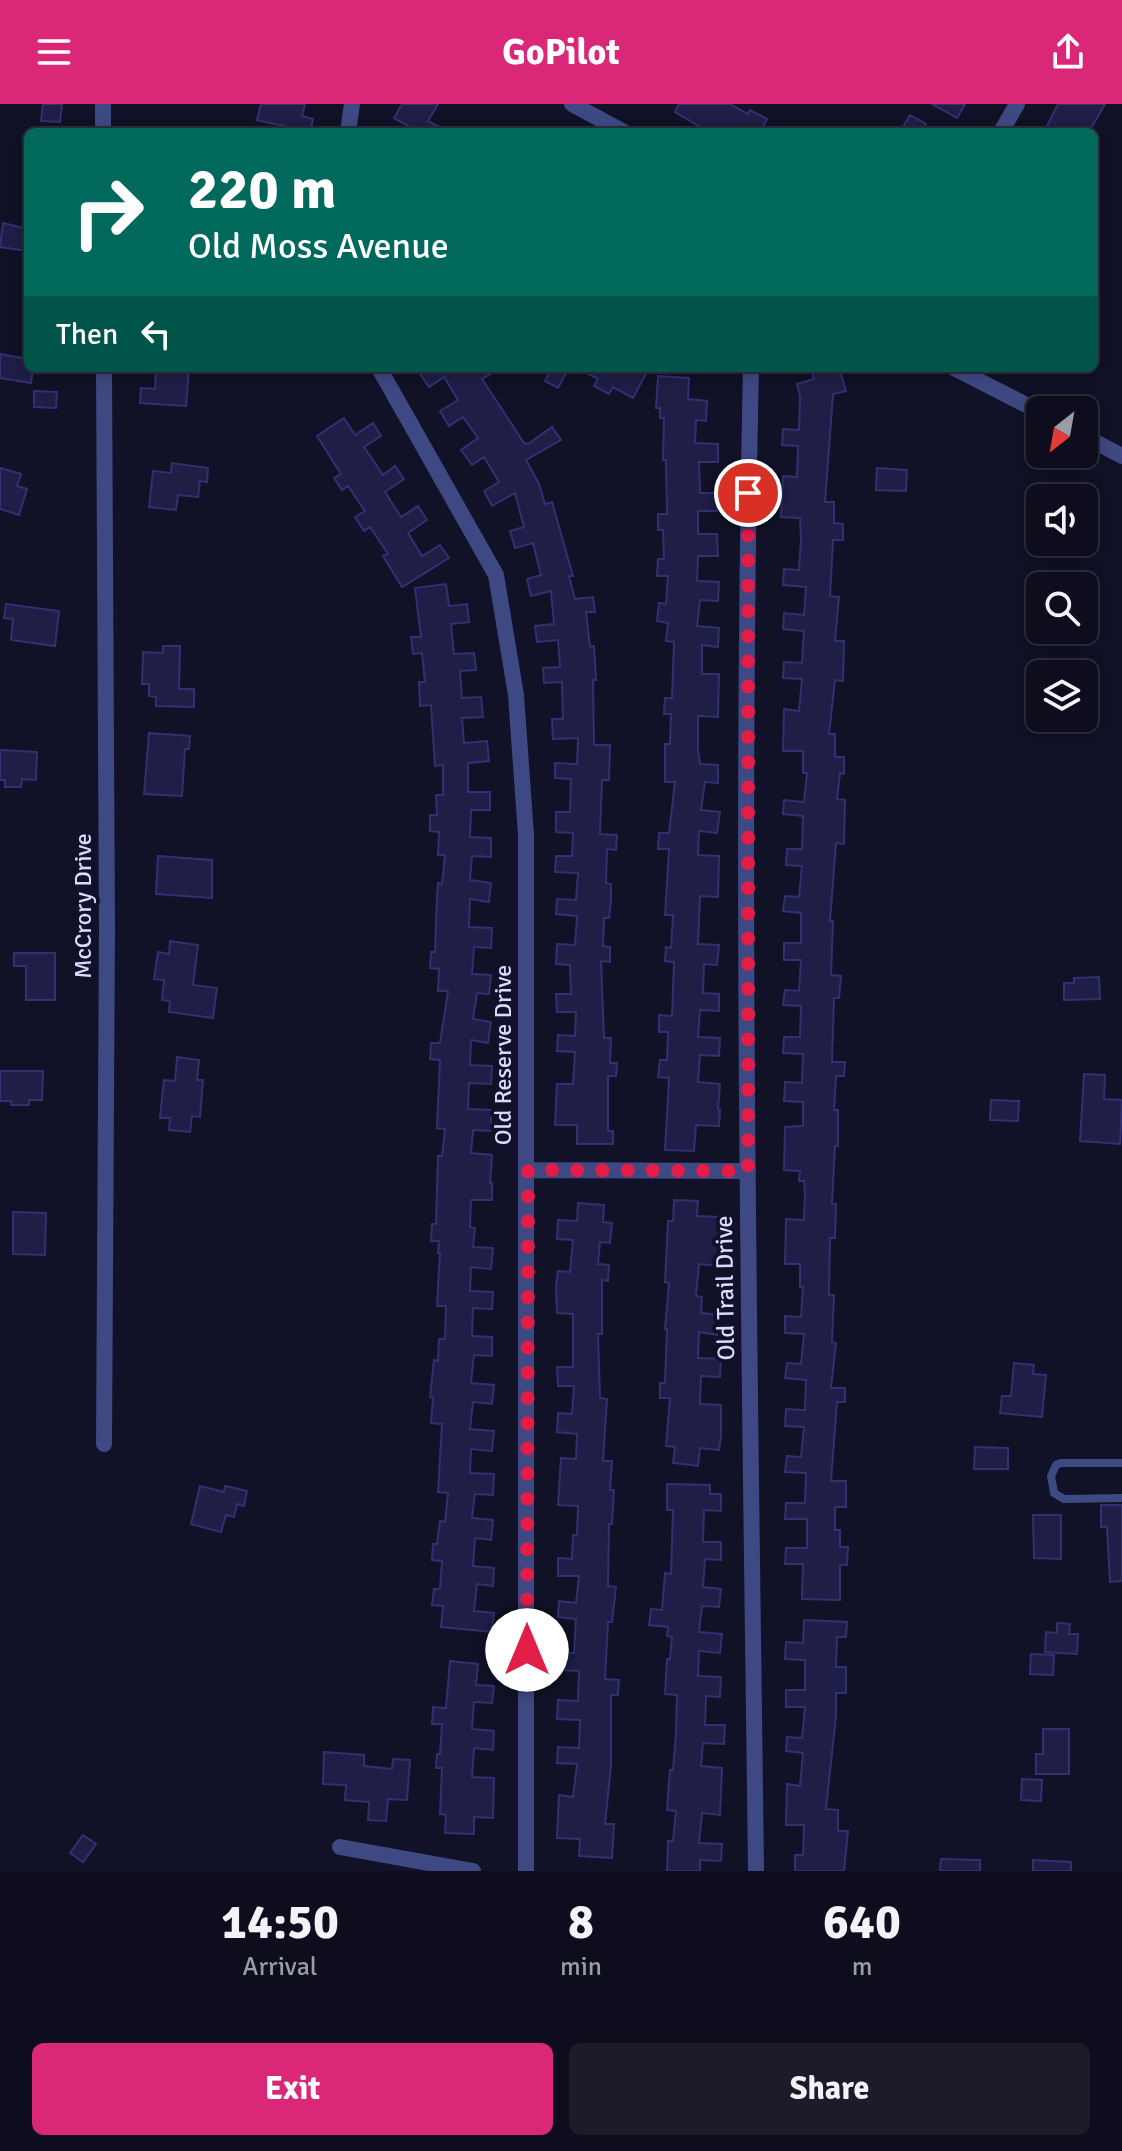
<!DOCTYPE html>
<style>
:root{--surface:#0d0d1d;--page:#1b1b2a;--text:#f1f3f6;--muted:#9a9ca4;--line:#2d2d3b;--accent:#db2777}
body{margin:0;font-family:Signika,sans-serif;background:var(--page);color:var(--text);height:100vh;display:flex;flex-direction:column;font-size:30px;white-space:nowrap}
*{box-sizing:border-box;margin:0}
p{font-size:26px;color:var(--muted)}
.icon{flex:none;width:44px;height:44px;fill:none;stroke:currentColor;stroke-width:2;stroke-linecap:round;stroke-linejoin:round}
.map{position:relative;height:1767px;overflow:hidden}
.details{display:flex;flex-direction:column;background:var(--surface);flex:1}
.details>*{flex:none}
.hud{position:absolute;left:24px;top:24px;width:1074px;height:244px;border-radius:12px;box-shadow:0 4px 20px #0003,0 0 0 2px var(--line);background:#00695c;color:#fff;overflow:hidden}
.needle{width:52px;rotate:211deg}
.tools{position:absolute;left:1026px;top:292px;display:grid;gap:16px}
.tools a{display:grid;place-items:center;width:72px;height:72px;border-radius:12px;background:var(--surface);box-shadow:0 4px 20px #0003,0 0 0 2px var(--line);font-size:40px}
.pin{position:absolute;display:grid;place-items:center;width:68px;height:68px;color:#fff;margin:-34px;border:4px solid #fff;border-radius:50%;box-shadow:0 2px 8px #0007}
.me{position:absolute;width:88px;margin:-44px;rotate:0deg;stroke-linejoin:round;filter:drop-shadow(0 0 6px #0008)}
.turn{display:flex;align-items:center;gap:28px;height:168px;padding:0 32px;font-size:36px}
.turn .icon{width:104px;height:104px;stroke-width:2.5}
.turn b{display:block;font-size:56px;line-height:68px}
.then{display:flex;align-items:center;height:76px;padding:0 32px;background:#0003;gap:16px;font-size:30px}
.eta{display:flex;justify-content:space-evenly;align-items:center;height:136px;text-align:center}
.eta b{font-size:48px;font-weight:700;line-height:56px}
.primary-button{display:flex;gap:16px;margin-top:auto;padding:16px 32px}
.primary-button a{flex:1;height:92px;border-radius:12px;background:var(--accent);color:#fff;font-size:32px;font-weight:700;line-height:92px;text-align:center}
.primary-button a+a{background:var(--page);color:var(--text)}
header{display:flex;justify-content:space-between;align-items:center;height:104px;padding:0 32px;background:var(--accent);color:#fff;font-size:36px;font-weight:700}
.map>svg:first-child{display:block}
.building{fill:#1e1e47;stroke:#313172;stroke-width:2}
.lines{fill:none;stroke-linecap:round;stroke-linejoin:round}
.lane{stroke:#3e4983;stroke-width:8}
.street{stroke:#3e4983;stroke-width:16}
.route{stroke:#e11d48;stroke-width:14;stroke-dasharray:0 25.2}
.labels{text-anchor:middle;stroke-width:8;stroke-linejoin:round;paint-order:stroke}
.street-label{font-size:24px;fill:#d8dbfd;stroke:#111127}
</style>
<header><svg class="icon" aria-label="menu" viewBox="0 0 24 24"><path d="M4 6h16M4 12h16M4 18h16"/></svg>GoPilot<svg class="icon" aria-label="share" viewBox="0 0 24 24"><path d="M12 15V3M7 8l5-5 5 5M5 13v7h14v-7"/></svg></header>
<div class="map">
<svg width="1122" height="1767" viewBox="0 0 1122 1767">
<rect width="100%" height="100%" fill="#111127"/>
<!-- building -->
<path class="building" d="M43,0H62L60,18L41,17Z
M261,0H305L302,12L313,15L310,28L257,16Z
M402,0H438L428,17L449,28H419L394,14Z
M679,0H730L748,10L750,6L767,15L760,28H709L675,8Z
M932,0H965L957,14Z
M1058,0H1105L1089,28H1044Z
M910,11L926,20L922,28H900Z
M3,119L28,125V147L0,143Z
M0,250L28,255V264H33L31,279L0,274Z
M156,264H189L186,302L140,299L141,284L155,285Z
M416,264H501L482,275L524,339L528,340L552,323L561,336L526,356L539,380L545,400L552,398L573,472H569L575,495L593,493L595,508H586L590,543L594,542L596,576H593L594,641H610L609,676H602L600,730L617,731L616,746L607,745L606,779L611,780V796L609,814H604L603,842L610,843V858L601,857L604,934H611L610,959H617L616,972H608V1027H613V1040H577V1021H555L557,980H573L575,948L557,947L558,931L575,932L576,908H557L556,890H571L570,861L556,860L557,840L575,841L577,812L556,810L557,795L576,796L578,769L555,768L556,752H572L573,729L556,728V708H570L571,675L555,674V659L577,660L578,634L553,635L552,615H563L562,578L544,579L543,564L560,563L558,536L537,538L535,522L554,520L551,487L531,492L527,475L541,471L533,439L515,444L510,427L524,423L515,389L492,402L484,387L499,378L484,353L472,361L461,346L478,334L463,313L449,322L440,307L458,296L444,273L429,283Z
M552,264H569L558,284L545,277Z
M578,264H649L633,294L613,283L609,290L594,282L598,275Z
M811,264H839L846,287L833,290L825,398H834V419L843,420V436H833L830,492L839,493L835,537H844L843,577L835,576L829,630H835V653H844V670L840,669L837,695L845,696L844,740L836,739L830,817H833L831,871L841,872L839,894H834L832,958H845L844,972H836L834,1006H838V1042H835L832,1100H836L835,1134H830L829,1191H834L832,1238L836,1239L831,1284H845V1298H837L831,1377H846V1403H835V1426H840V1443H848L847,1461H840V1496L802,1495L803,1460H785L786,1444H807V1415H785L786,1399H805L806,1369L785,1368L787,1352L801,1353L804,1323L785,1322L786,1305L805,1306L806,1276L785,1274L787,1259L801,1260L804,1230L785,1229V1212L801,1213L803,1183H800V1160H785L786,1115L804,1116L805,1089L804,1077H799L800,1067L784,1066L785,1023L803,1022V998L784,997L785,978L802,979L803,950L783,949L784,933H800L801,902L783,901L785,886L799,887L801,856H784V839H801V809L783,807L785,792L799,793L802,762L786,761L787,745H802L803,712L783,710L784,696L804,698L807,669H803V647H783L784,605L799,607L802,575L783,574L784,558L802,559L804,527L783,525L784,509L804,511L806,483L783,481L784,465L799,466L801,435L800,414L781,413L783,372L797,373L798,342L782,341L783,325L799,326L800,292L797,280L814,275Z
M658,272L689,274L688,295L707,297L706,317L696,316L695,339L718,340V358H699L700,389H717V407H698V430H717L718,452H698L697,477L719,478L718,497L700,496L697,522L719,524L718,543L702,541V570H719L718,613L698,612V646L700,660L718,661V679L705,678L701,706L720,708L717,729L699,727L698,751L719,752L718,793L700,792L698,840L719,841L717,861L704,860L703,889L719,890V907L700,906L698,933L720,934L719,952L700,951L698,978L720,980L718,1006H720L719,1022L696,1021L694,1047L665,1046L669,974L658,973L660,956H667L668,928H659V911L672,912L674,858L665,857L666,843L671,844L673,811H665L669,745H658L659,729H669L675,678H665V640H670L671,610H664L665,594H672L674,538L666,537L668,519L657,517L659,499L666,500L668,472H657L658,455H664L663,426H658V410H667L666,356H663L664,314H660V304H656Z
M34,287L57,288L56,304L34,303Z
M344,314L355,331L373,319L381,332L364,343L383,371L395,362L404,375L385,388L401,413L418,402L427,416L408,429L422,452L440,441L449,454L402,483L383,452L388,450L370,423L364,427L355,413L365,407L348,382L342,386L334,374L341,370L317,332Z
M172,359L208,364L207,378L200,377L198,393L178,391L176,406L149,403L153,367L171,369Z
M0,364L21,370L17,382L27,385L19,411L0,405Z
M877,364L907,366L906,387L876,386Z
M446,480L449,502L467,500L469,518L451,520L454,550L474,549L476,566L460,567L462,594L481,593L483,613L462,614L464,639L487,637L489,657L468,659V688H490V706H471L470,733L491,734V753L472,752L470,776L491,779L489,798L470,795L469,823L492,824L491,844L474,843L472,870L491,871L489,890L477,889L473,915L491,918L488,939L471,936L470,961L492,962L491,980L469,979L468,1005L491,1006V1027L473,1026L471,1049L492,1051L490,1079H492V1096H471L470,1123L475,1124L473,1143L493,1144L491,1165L471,1163L470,1187L493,1188L492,1205L473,1204L472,1232L492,1233V1252L474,1251L471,1279L494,1281L492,1300L473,1298L470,1325L494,1327L492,1347L471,1345L470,1369L494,1370L493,1391L475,1390L472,1414L493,1416L491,1436L475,1434L473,1462L494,1464L493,1482L477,1480L474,1507L494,1509L492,1528L441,1523L443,1502L432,1501L434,1485H440L442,1457L432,1456L433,1440H437L440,1417L445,1418L448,1389L438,1388L442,1320L431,1319L433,1294L430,1293L434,1256L438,1257L439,1235H445L446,1202H437L440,1149H438L439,1137H431L432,1120H436L438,1052H442L445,1025L437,1024L440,956L430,955L431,939H440L448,887H438L439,865L430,864L431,848H435L437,792L438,779L442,780L445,751H438L439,728L430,727V711H437L436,691H443V661L435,662L431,601L420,602L419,578H425L422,549L413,550L411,533H421L415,484Z
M6,500L59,507L55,542L11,536L13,515L4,514Z
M163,542H180L179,585H194V603L156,602V593L149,592V580H142L143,548L163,549Z
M149,629L190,632L189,645H185L182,692L144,690Z
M0,646L37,648L36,676L22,675L21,683H5V676H0Z
M158,752L212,756V794L156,790Z
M170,837L198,841L193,881L217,884L213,914L169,908L170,897L162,896L164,876L154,875L158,848L169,850Z
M14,849H55V896H26V862H14Z
M1099,873L1100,895L1064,896V879H1074V874Z
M177,953L199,956L197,976H203L200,1013L192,1012L190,1028L169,1026L170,1014H160L164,976L175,977Z
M0,967H43L42,996H29V1001H11V997H0Z
M1084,970L1105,971L1104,995L1122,996L1120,1040L1080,1037Z
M991,996L1019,997L1018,1017L990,1016Z
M674,1096L698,1097L697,1112L720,1113V1162L699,1160L696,1192L702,1193L701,1209L720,1211L718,1231L699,1228L698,1254L721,1255L720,1273L701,1272L700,1300L721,1301V1333L719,1346L700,1344L698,1362L673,1359L675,1343L666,1342L670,1294H660V1279H665L667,1225H665L669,1179L665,1178L668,1117H673Z
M578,1099L604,1101L603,1118L612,1119L610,1139L600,1138L598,1160L609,1161L608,1177L602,1176V1230H598L600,1294L607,1295L603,1357H612L610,1386H614L612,1420H609L608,1482L616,1483L612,1518H608L605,1575L619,1576L618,1591H611V1661L605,1720H614L612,1754L579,1752L580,1735L557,1734L559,1691L573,1693L577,1660L557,1659L558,1643L579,1644L580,1616L557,1615L558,1596L578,1597L579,1567L558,1566L559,1548L574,1549L576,1515L558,1513L559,1497L576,1499L579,1472H558V1454L572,1455L573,1431H577L578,1402L558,1401L561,1354L576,1355L577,1330L557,1328L558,1309L572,1310L574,1282H558L557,1263H573V1210L557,1209L556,1182L558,1167L570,1168L573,1136L557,1135L558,1116L577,1117Z
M13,1108L46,1109L45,1151L13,1150Z
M1014,1259L1034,1261L1033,1270L1046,1271L1042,1313L1000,1309L1002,1292H1011Z
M975,1343L1008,1344V1365H974Z
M667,1380L710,1381V1390H721V1407L704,1406L703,1438H721V1456L705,1455L703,1483L721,1485L719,1503L702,1502L699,1528L722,1530L720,1549L699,1547L698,1572L721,1573L720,1593L706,1592L705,1621H725L724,1640L703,1639L701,1662L722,1664L720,1711L702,1709L699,1739L722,1740L721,1757L700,1756V1767H667L668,1737H673L676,1707L667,1706L670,1666H673L676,1629L677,1591L665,1590L667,1555H670L672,1533L667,1532L668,1523L649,1521L651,1505L662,1506L665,1469L671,1470L673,1406H667Z
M200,1382L224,1388L225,1382L247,1387L244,1402L237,1400L234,1413L226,1411L221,1428L191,1420Z
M1101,1401H1122V1477L1110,1478L1107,1423H1101Z
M1033,1411H1061V1455L1034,1454Z
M804,1516L847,1518L846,1533H837L836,1563H846V1589H836V1612L826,1705L838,1706V1727H848L844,1767H795V1751H803L804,1721H786L787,1680L800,1682L803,1649L786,1647L787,1633L802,1634L805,1603H786V1586H805V1556L785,1555L786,1538L803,1539Z
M1057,1519L1070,1520L1069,1530H1078L1077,1550L1045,1548L1046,1528L1057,1529Z
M1031,1550L1054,1551L1053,1571L1030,1570Z
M450,1557L478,1560L476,1581L494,1582L492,1599L474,1598L472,1625L494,1627L493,1646L474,1644L472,1673L494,1674L493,1714L474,1713V1730L445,1729L446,1711L440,1710L442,1664H436L437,1650H440L442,1620H432L433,1603L446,1604Z
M1043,1625H1069V1670H1036V1650H1043Z
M324,1648L364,1651V1662L392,1665L393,1655L410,1656L407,1696L388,1695L386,1717L368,1716L369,1698L345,1696L346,1681L323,1680Z
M1022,1675L1042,1676L1041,1697L1021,1696Z
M83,1731L96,1740L83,1758L70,1749Z
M941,1755L980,1756V1767H940Z
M1033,1756L1071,1758V1767H1033Z"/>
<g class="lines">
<!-- lane -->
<path class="lane" d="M1122,1359H1061L1056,1361L1051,1372L1054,1389L1064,1395L1122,1394"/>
<!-- street -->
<path class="street" d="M103,0V28
M572,0L624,28
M348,28L352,0
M1001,28L1017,0
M104,264L107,825L104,1340
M379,264L496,471L516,591L526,731V1767
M751,264C740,765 750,1266 756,1767
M954,264L1040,308
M1084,332L1122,352
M528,1066L748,1067
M340,1743L473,1767"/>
</g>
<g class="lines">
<!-- route -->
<path class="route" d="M527,1546L528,1066L748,1067V389"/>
</g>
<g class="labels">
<!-- street labels -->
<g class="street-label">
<text transform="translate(83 802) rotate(-90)" y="8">McCrory Drive</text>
<text transform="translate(503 951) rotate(-90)" y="8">Old Reserve Drive</text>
<text transform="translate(725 1184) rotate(-91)" y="8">Old Trail Drive</text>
</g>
</g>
</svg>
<div class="tools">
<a><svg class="needle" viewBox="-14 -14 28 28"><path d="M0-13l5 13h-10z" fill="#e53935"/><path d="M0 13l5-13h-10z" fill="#9a9ca4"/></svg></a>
<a><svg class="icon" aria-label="sound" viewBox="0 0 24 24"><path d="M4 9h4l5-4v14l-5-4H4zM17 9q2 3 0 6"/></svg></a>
<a><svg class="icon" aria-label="search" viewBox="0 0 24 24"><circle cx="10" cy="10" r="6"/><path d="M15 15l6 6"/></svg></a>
<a><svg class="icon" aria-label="layers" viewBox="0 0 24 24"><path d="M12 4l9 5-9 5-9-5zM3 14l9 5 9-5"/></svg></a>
</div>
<div class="pin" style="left:748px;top:389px;background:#d93025"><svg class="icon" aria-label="arrive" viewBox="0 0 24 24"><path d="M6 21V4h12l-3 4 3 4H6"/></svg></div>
<svg class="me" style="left:527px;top:1546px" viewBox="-20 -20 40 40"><circle r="19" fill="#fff"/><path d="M0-13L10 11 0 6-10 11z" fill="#e11d48"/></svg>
<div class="hud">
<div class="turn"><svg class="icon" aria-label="right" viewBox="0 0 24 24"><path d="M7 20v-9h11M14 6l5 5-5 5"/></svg><div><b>220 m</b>Old Moss Avenue</div></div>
<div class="then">Then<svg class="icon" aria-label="left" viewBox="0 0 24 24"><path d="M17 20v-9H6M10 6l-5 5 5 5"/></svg></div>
</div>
</div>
<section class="details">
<div class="eta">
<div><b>14:50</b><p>Arrival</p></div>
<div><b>8</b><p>min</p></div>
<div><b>640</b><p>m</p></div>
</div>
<div class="primary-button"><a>Exit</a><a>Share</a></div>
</section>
